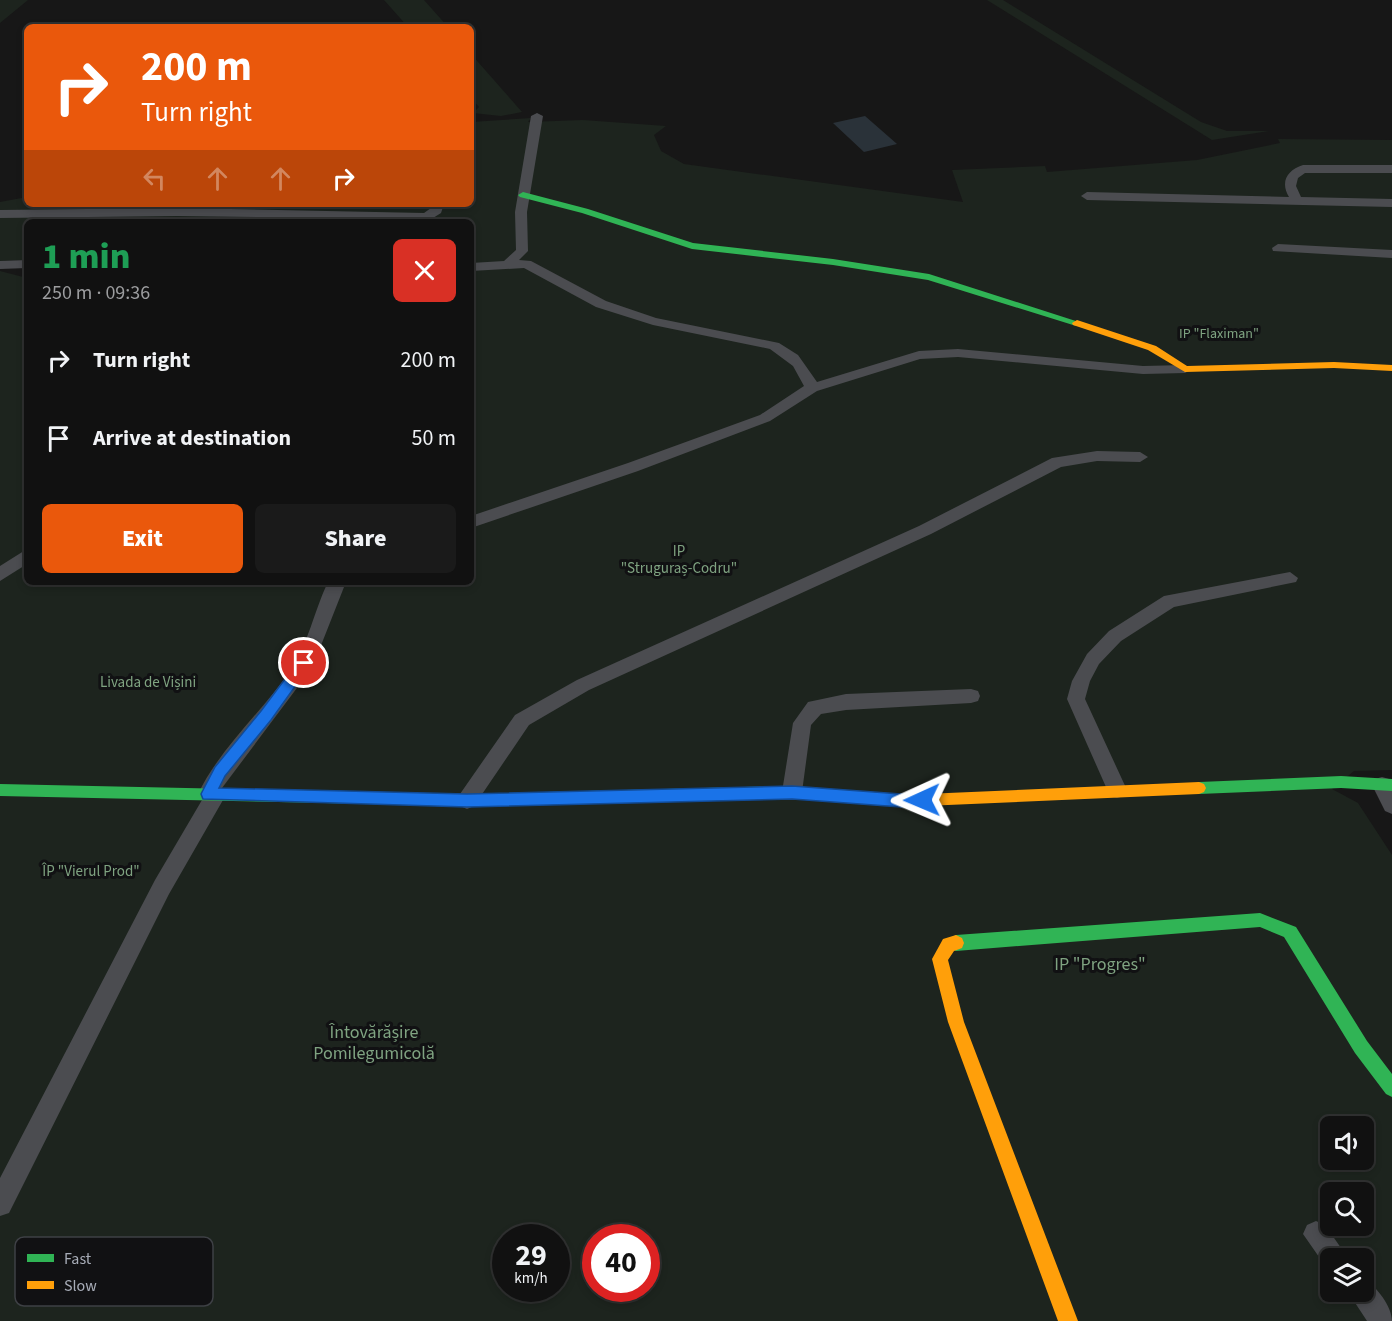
<!DOCTYPE html>
<meta charset="utf-8">
<style>
:root{--surface:#111;--page:#1a1a1a;--text:#f1f3f6;--muted:#9c9d9f;--line:#303131;--accent:#ea580c}
body{margin:0;font-family:"Source Sans 3",sans-serif;background:var(--page);color:var(--text);height:100vh;display:flex;flex-direction:column;font-size:22px;white-space:nowrap}
*{box-sizing:border-box;margin:0}
p{font-size:20px;color:var(--muted)}
.icon{flex:none;width:33px;height:33px;fill:none;stroke:currentColor;stroke-width:2;stroke-linecap:round;stroke-linejoin:round}
.map{position:relative;flex:1;overflow:hidden}
.drawer{position:absolute;left:24px;top:219px;width:450px;height:366px;display:flex;flex-direction:column;background:var(--surface);border-radius:9px;box-shadow:0 3px 9px #0003,0 0 0 2px var(--line)}
.drawer>*{flex:none}
.top-card{position:absolute;left:24px;top:24px;width:450px;height:183px;border-radius:9px;box-shadow:0 3px 9px #0003,0 0 0 2px var(--line);background:#ea580c;color:#fff;overflow:hidden}
.fabs{position:absolute;left:1320px;top:1116px;display:grid;gap:12px}
.fabs a{display:grid;place-items:center;width:54px;height:54px;border-radius:9px;background:var(--surface);box-shadow:0 3px 9px #0003,0 0 0 2px var(--line);font-size:30px}
.speed{position:absolute;left:492px;top:1224px;display:flex;gap:12px;font-size:30px;font-weight:700;text-align:center}
.speed>*{display:grid;place-content:center;width:78px;height:78px;border-radius:50%;background:var(--surface);box-shadow:0 3px 9px #0003,0 0 0 2px var(--line);line-height:1}
.speed small{font-size:15px;font-weight:400}
.speed .limit{border:9px solid #d22;background:#fff;color:#111}
.pin{position:absolute;display:grid;place-items:center;width:51px;height:51px;color:#fff;margin:-26px;border:3px solid #fff;border-radius:50%;box-shadow:0 2px 6px #0007}
.me{position:absolute;width:66px;margin:-33px;rotate:269deg;stroke-linejoin:round;filter:drop-shadow(0 0 4px #0008)}
.turn{display:flex;align-items:center;gap:21px;height:126px;padding:0 18px;font-size:27px}
.turn .icon{width:78px;height:78px;stroke-width:2.5}
.turn b{display:block;font-size:42px;line-height:51px}
.lanes{display:flex;align-items:center;height:57px;padding:0 18px;background:#0003;justify-content:center;gap:30px;direction:ltr}
.lanes .off{opacity:.35}
.round{display:grid;place-items:center;flex:none;width:63px;height:63px;border-radius:9px;background:var(--page)}
.head{display:flex;align-items:center;justify-content:space-between;height:102px;padding:0 18px}
h1{font-size:36px;font-weight:800;line-height:45px;color:#1e9e55}
.cta{display:flex;gap:12px;margin-top:auto;padding:12px 18px}
.cta a{flex:1;height:69px;border-radius:9px;background:var(--accent);color:#fff;font-size:24px;font-weight:800;line-height:69px;text-align:center}
.cta a+a{background:var(--page);color:var(--text)}
ul{padding:0;list-style:none}
li{display:flex;align-items:center;gap:18px;height:78px;padding:0 18px}
li div{flex:1}
li b{display:block;font-size:22px}
li em{font-style:normal}
.map>svg:first-child{display:block}
.green{fill:#1d241e;fill-rule:evenodd}
.water{fill:#2a3239}
.lines{fill:none;stroke-linecap:round;stroke-linejoin:round}
.street{fill:#4b4c50;fill-rule:evenodd}
.fast{fill:#30b455;fill-rule:evenodd}
.slow{fill:#ff9f0a;fill-rule:evenodd}
.route{fill:#1a73e8;stroke:#114b97;stroke-width:1.5}
.labels{text-anchor:middle;stroke-width:6;stroke-linejoin:round;paint-order:stroke}
.far-park-label{font-size:14px;fill:#7fa381;stroke:#111113}
.park-label{font-size:15px;fill:#7fa381;stroke:#111113}
.near-park-label{font-size:18px;fill:#7fa381;stroke:#111113}
.key{fill:#111113;stroke:#3e4045;stroke-width:1.5}
.key-label{font-size:16px;fill:#a8adb8}
</style>
<div class="map">
<svg width="1392" height="1321" viewBox="0 0 1392 1321">
<rect width="100%" height="100%" fill="#171717"/>
<!-- green -->
<path class="green" d="M0,0H28L0,23Z
M384,0H424L448,27H408Z
M987,0H1003L1201,122L1227,131H1269L1212,140Z
M471,54L522,112L501,116L473,113L479,107L471,98Z
M531,118L528,122L583,120L666,126L654,135L661,151L684,164L963,202L952,170L1045,166L1047,172L1197,160L1280,143L1278,139L1392,140V770L1354,771L1332,789L1358,803L1392,855V1321H0V271L27,278V582H471V222H27V260L0,261V202L27,197V204H471V122ZM1330,1126H1364V1160H1330ZM1330,1192H1364V1226H1330ZM506,1238H556V1288H506ZM596,1238H646V1288H596ZM1330,1258H1364V1292H1330Z"/>
<!-- water -->
<path class="water" d="M865,116L897,144L864,152L833,123Z"/>
<g class="lines">
<!-- street -->
<path class="street" d="M537,113L543,116L527,212L528,251L519,260L531,261L606,301L656,318L779,343L798,355L817,382L919,351L958,349L1143,366L1185,365L1192,369L1185,373L1143,374L958,357L920,359L817,391L770,421L638,471L471,528V516L628,463L760,415L804,386L793,366L770,349L653,325L596,307L524,268L471,271V263L504,261L516,250L515,212L531,116Z
M1303,165H1392V173H1305L1298,178L1296,186L1301,197L1392,199V207L1087,200L1081,196L1087,192L1289,197C1280,182 1287,170 1303,165Z
M432,204H444L441,213L433,218L435,222H423L417,219L177,216L0,218V210L177,208L424,213L431,208Z
M1278,244L1392,250V258L1273,251L1272,248Z
M27,260V268L0,269V261Z
M1097,451L1140,452L1148,457L1140,462L1097,461L1061,467L931,534L589,690L529,725L474,806L467,809L460,806L457,800L460,794L515,715L577,680L919,526L1052,458Z
M27,549V564L0,581V566Z
M1290,572L1298,578L1296,582L1174,607L1121,641L1099,664L1090,681L1085,699L1127,790L1124,796L1117,798L1110,796L1067,699L1072,681L1087,654L1109,631L1164,596Z
M328,582H346L318,653L303,680L222,788L226,794L223,800L169,894L9,1213L0,1216V1178L155,880L202,800L198,794C220,748 261,713 290,671C308,645 314,611 328,582Z
M971,689L978,691L980,696L978,701L971,703L846,710L821,714L811,725L802,792L799,798L792,800L785,798L782,792L793,723L808,702L846,694Z
M1382,777L1389,779L1392,785V814L1385,811L1372,785L1375,779Z
M1316,1221L1325,1225L1348,1258H1330V1269L1326,1267L1303,1234L1307,1225Z
M1364,1280C1377,1286 1392,1307 1392,1321H1367L1348,1292H1364Z"/>
<!-- fast -->
<path class="fast" d="M523,192L588,209L693,243L833,259L929,274L1082,323L1077,326L1073,325L928,280L833,265L692,249L582,213L520,197L518,195Z
M1341,776L1392,779V791L1341,788L1199,794L1194,792L1192,788L1194,784L1199,782Z
M0,784L467,794L787,786L792,788L794,792L792,796L787,798L467,806L0,796Z
M1260,913L1296,927L1367,1041L1392,1074V1097L1386,1094L1355,1053L1284,937L1260,927L956,951L950,948L948,943L950,938L956,935Z"/>
<!-- slow -->
<path class="slow" d="M1077,320L1156,346L1187,366L1334,362L1392,365V371L1334,368L1185,372L1148,350L1073,325L1072,323Z
M1199,782L1204,784L1206,788L1204,792L1199,794L901,807L787,798L782,796L780,792L782,788L787,786L901,795Z
M956,935L962,938L964,943L962,948L954,951L948,960L964,1022L1078,1321H1058L948,1022L932,959L943,939Z"/>
</g>
<!-- route -->
<path class="route" d="M304,658L311,663L309,667L271,720L225,776L219,788L467,794L792,786L901,794L922,793L930,800L922,806L901,807L792,799L467,807L203,799L201,794L215,767L261,711L300,659Z"/>
<g class="labels">
<!-- far-park labels -->
<g class="far-park-label">
<text x="1219" y="338">IP "Flaximan"</text>
</g>
<!-- park labels -->
<g class="park-label">
<text x="679" y="556">IP<tspan x="679" dy="17">"Struguraș-Codru"</tspan></text>
<text x="148" y="687">Livada de Vișini</text>
<text x="91" y="876">ÎP "Vierul Prod"</text>
</g>
<!-- near-park labels -->
<g class="near-park-label">
<text x="1100" y="970">IP "Progres"</text>
<text x="374" y="1038">Întovărășire<tspan x="374" dy="21">Pomilegumicolă</tspan></text>
</g>
</g>
<!-- legend -->
<rect x="15" y="1237" width="198" height="69" rx="9" class="key"/>
<rect x="27" y="1254" width="27" height="8" fill="#30b455"/>
<rect x="27" y="1281" width="27" height="8" fill="#ff9f0a"/>
<g class="key-label">
<text x="64" y="1264">Fast</text>
<text x="64" y="1291">Slow</text>
</g>
</svg>
<div class="fabs">
<a><svg class="icon" aria-label="sound" viewBox="0 0 24 24"><path d="M4 9h4l5-4v14l-5-4H4zM17 9q2 3 0 6"/></svg></a>
<a><svg class="icon" aria-label="search" viewBox="0 0 24 24"><circle cx="10" cy="10" r="6"/><path d="M15 15l6 6"/></svg></a>
<a><svg class="icon" aria-label="layers" viewBox="0 0 24 24"><path d="M12 4l9 5-9 5-9-5zM3 14l9 5 9-5"/></svg></a>
</div>
<div class="speed"><div>29<small>km/h</small></div><div class="limit">40</div></div>
<div class="pin" style="left:304px;top:663px;background:#d93025"><svg class="icon" aria-label="arrive" viewBox="0 0 24 24"><path d="M6 21V4h12l-3 4 3 4H6"/></svg></div>
<svg class="me" style="left:922px;top:800px" viewBox="-20 -20 40 40"><path d="M0-17L14 15 0 8-14 15z" fill="#1a73e8" stroke="#fff" stroke-width="4"/></svg>
<div class="top-card">
<div class="turn"><svg class="icon" aria-label="right" viewBox="0 0 24 24"><path d="M7 20v-9h11M14 6l5 5-5 5"/></svg><div><b>200 m</b>Turn right</div></div>
<div class="lanes"><svg class="icon off" aria-label="left" viewBox="0 0 24 24"><path d="M17 20v-9H6M10 6l-5 5 5 5"/></svg><svg class="icon off" aria-label="ahead" viewBox="0 0 24 24"><path d="M12 20V5M6 11l6-6 6 6"/></svg><svg class="icon off" aria-label="ahead" viewBox="0 0 24 24"><path d="M12 20V5M6 11l6-6 6 6"/></svg><svg class="icon" aria-label="right" viewBox="0 0 24 24"><path d="M7 20v-9h11M14 6l5 5-5 5"/></svg></div>
</div>
<section class="drawer">
<div class="head"><div><h1>1 min</h1><p>250 m · 09:36</p></div><a class="round" style="background:#d93025;color:#fff"><svg class="icon" aria-label="close" viewBox="0 0 24 24"><path d="M6 6l12 12M18 6L6 18"/></svg></a></div>
<ul>
<li><svg class="icon" aria-label="right" viewBox="0 0 24 24"><path d="M7 20v-9h11M14 6l5 5-5 5"/></svg><div><b>Turn right</b></div><em>200 m</em></li>
<li><svg class="icon" aria-label="arrive" viewBox="0 0 24 24"><path d="M6 21V4h12l-3 4 3 4H6"/></svg><div><b>Arrive at destination</b></div><em>50 m</em></li>
</ul>
<div class="cta"><a>Exit</a><a>Share</a></div>
</section>
</div>
